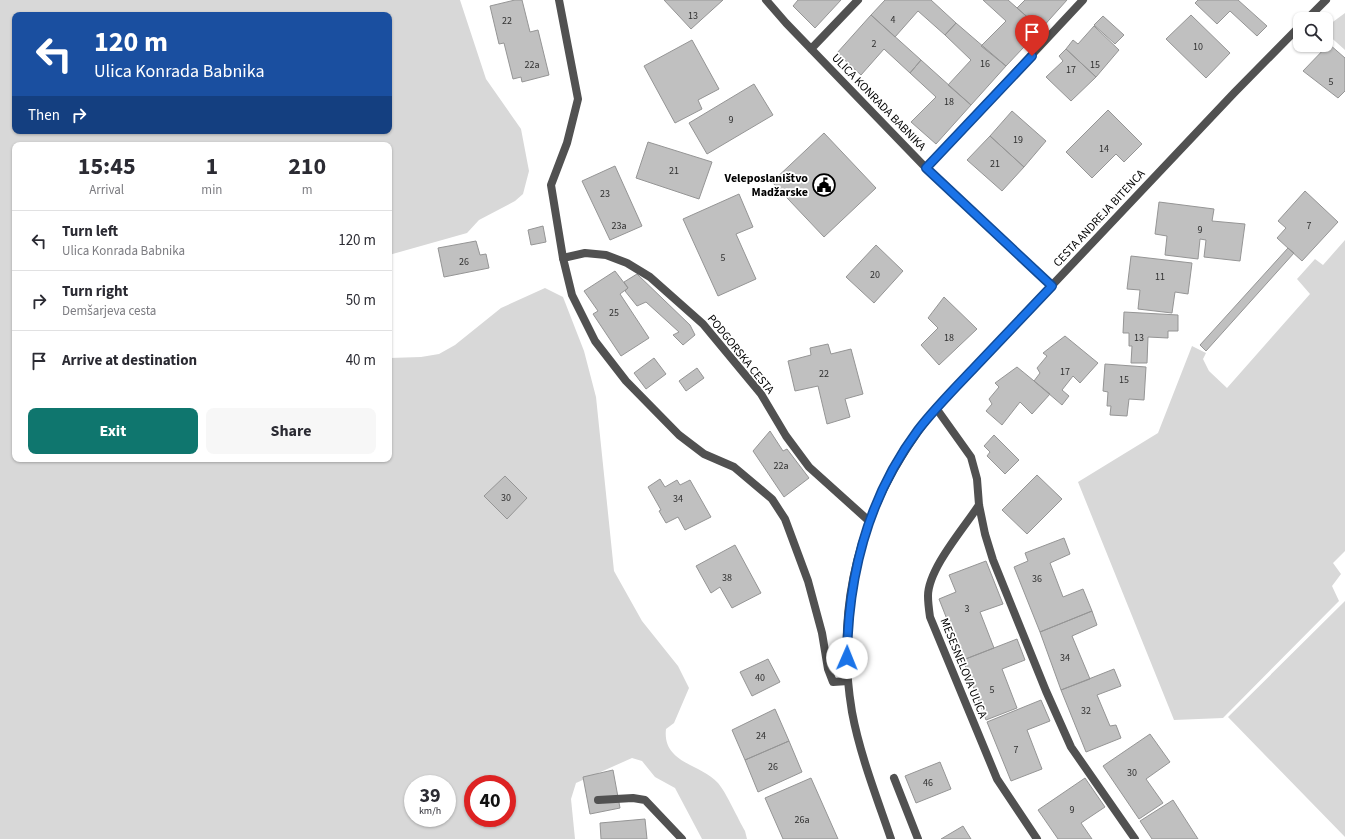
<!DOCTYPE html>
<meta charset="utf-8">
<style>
:root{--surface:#fff;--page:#f7f7f7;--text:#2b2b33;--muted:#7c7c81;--line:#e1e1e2;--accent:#0f766e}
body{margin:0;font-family:"Source Sans 3",sans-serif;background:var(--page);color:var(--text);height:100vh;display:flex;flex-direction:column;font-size:15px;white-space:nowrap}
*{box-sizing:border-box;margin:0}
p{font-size:13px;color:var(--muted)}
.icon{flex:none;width:22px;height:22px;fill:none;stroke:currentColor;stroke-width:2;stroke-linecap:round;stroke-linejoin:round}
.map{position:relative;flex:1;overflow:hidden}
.panel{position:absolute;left:12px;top:142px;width:380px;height:320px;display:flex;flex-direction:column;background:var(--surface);border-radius:8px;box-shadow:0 1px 3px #0004}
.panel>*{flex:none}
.hud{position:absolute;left:12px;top:12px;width:380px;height:122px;border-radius:8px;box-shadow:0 1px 3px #0004;background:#1a4fa0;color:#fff;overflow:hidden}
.controls{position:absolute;left:1293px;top:12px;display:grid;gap:8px}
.controls a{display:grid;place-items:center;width:40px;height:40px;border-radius:8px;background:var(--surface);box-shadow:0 1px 3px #0004;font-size:20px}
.speed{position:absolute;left:404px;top:775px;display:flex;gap:8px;font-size:20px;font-weight:700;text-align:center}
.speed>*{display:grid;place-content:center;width:52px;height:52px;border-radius:50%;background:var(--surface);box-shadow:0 1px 3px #0004;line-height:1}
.speed small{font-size:10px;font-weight:400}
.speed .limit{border:6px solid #d22;background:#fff;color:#111}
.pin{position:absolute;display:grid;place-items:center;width:34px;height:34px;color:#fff;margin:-41px -17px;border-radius:50% 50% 50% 0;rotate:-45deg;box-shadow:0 0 4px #0007}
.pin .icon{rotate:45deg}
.me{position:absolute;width:44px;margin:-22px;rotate:1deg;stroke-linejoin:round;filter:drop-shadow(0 0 3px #0008)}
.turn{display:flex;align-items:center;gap:14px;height:84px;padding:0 16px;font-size:18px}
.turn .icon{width:52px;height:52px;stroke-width:2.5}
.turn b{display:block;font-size:28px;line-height:34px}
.then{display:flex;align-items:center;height:38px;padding:0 16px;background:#0003;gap:8px;font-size:15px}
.eta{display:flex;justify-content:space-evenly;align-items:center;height:68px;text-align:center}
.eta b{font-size:24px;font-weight:700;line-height:28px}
.action{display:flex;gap:8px;margin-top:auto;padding:8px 16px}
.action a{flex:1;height:46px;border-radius:8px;background:var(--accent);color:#fff;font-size:16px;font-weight:700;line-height:46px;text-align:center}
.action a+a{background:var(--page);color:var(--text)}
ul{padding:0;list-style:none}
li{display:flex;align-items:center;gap:12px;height:60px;padding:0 16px;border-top:1px solid var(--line)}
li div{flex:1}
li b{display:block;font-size:15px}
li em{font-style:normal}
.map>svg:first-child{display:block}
.green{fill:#d8d8d8;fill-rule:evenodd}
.building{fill:#c0c0c0;stroke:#959595}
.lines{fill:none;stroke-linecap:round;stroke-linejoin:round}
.service{stroke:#515151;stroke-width:8}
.minor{stroke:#515151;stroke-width:8}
.tertiary{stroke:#515151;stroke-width:8}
.route-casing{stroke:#114b97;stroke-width:10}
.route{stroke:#1a73e8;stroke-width:7}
.labels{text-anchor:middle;stroke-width:3.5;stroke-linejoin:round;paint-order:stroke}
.number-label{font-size:10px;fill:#303030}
.street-label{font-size:12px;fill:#000;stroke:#fff}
.poi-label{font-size:12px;font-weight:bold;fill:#000;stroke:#fff;text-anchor:end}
</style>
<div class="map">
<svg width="1345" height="839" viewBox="0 0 1345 839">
<rect width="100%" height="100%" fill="#fff"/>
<!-- green -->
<path class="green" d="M0,0H460L486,79L521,129L529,171L523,194L515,201L479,220L467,233L389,255V145H15V459H389V358L421,357L439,354L455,345L501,308L545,288L563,297L584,351L596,397L614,571L642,621L678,666L689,688L674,723L666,729C662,763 701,764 718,783C726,792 738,819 745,831L747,839H702L675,788L655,777L642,761L632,758L576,783L571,799L575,839H0ZM15,15H389V131H15ZM413,784H447V818H413ZM473,784H507V818H473Z
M1345,13V50L1326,33V27Z
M1345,240V551L1333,563L1341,574L1332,586L1339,601L1223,718L1174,720L1078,482L1158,433L1192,346L1206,353L1203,359L1209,371L1227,388L1310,294L1297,279L1315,259L1323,265Z
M1345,601V837L1228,717Z"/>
<!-- building -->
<path class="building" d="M515,0H522L530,32L538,30L549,75L522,82L521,77L513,79L504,43L499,44L490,6Z
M664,0H723L691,29Z
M798,0H841L815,28L793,6Z
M885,0H931L956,23L945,35L918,11L895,37L871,15Z
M983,0H1008L1041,29L1006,66L981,46L1006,21Z
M1025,0H1067L1041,29L1017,8Z
M1198,0H1238L1267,26L1257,36L1230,11L1217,24L1195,3Z
M871,15L921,60L910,73L884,49L861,75L837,53Z
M1191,15L1230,53L1206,78L1166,39Z
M1103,16L1124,35L1115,44L1094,25Z
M956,23L1006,66L971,105L948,85L971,60L945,35Z
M1094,26L1119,50L1096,77L1066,49L1073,40L1078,44Z
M692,40L719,89L698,100L702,109L675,123L644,66Z
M1329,44L1345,58V91L1338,98L1303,71Z
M1066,49L1096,77L1071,101L1046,77L1063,61L1059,56Z
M921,60L971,105L936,144L911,122L936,97L910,73Z
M754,84L773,115L707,154L689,123Z
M1108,110L1142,144L1124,162L1116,154L1092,178L1066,152Z
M1012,111L1046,141L1024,167L990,136Z
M824,133L876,188L824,237L772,182Z
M990,136L1024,167L1002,191L967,160Z
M648,142L712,162L699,199L636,178Z
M615,166L642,226L610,240L582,181Z
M1305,191L1338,222L1302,261L1277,238L1286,228L1278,221Z
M739,194L753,227L736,234L756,279L718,296L683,219Z
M1159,202L1214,209L1212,221L1245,224L1240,261L1204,257L1206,240L1200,239L1198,259L1165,255L1167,236L1155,234Z
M543,226L546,242L531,245L528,230Z
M476,241L480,255L486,254L489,268L444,277L438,248Z
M876,245L903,271L874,303L846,277Z
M1288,248L1294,253L1206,351L1200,345Z
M1131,256L1192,263L1188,294L1175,292L1172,313L1138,309L1140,290L1127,289Z
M615,271L628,288L620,294L649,338L621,356L593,314L598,311L584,291Z
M637,274L690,325L695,335L683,345L673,335L679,332L646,302L637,306L625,291L628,288L624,282Z
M944,297L977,329L939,365L921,345L938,328L928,318Z
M1124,312L1178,315V331H1168V338L1148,337L1147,363H1131L1132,346H1129V333H1123Z
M1065,336L1098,363L1080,383L1073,376L1062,390L1069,396L1062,405L1034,381L1040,373L1037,368L1047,356L1043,353Z
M828,344L831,354L851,349L863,394L845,399L850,417L827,424L818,386L795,391L788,361L811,355L810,348Z
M654,358L666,374L646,389L634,373Z
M1105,364L1146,367L1144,400L1129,399L1127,416L1110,415L1111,406H1107L1108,392L1103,391Z
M1017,367L1050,394L1032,414L1020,402L1002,425L986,411L992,404L989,399L999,387L995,383Z
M697,368L704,378L686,391L679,381Z
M770,431L783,451L787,449L809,478L784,497L753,451Z
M994,435L1019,460L1005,474L987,456L990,452L984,446Z
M1037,475L1062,499L1027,534L1002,510Z
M505,476L527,498L507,519L484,496Z
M660,479L665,487L677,480L680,485L690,480L711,517L685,530L678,517L666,523L659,511L661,510L648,487Z
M1064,538L1070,554L1050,563L1063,597L1083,589L1092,611L1040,632L1014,567L1028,561L1025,553Z
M735,545L761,593L732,608L720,587L711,593L696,566Z
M986,561L1003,604L980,612L994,648L963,660L939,599L956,592L949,575Z
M1092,611L1097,625L1072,636L1090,679L1061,690L1040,632Z
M1017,639L1025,660L1002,669L1017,708L986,720L963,660Z
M768,659L780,682L752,696L740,672Z
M1114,669L1121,686L1097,695L1110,726L1116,725L1121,738L1086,752L1061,690Z
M1041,700L1050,721L1027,730L1042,769L1011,781L987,722Z
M775,709L789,741L745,760L732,730Z
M1150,734L1170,762L1146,779L1163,803L1139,819L1103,766Z
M789,741L802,772L758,792L745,760Z
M940,762L951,789L916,803L905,776Z
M613,770L620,808L590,814L583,777Z
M811,778L838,839H783L765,798Z
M1085,778L1105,807L1081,823L1092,839H1058L1038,810Z
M1173,800L1198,839H1152L1140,821Z
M645,819L647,839H601L600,823Z
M963,826L971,839H941Z"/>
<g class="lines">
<!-- service -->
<path class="service" d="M848,681L833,682L828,669L822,633L808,581L785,519L772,499L734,467L704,454L679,435L626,381L595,341L572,295L563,258L585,253L606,255L627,263L650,277L703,324L761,394L786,436L809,467L869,521
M894,778L918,839"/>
<!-- minor -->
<path class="minor" d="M559,0L578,99L567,143L551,185L563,258
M766,0L786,23L926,168L1052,286
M811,49L858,0
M926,168L1083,0
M936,408L971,457L977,479L979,505L985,534L993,560L1046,691L1071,747L1135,839
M979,505C964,528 928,569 928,596C928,603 929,610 930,617L997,779L1037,839
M598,800L633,798L645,800L682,839"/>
<!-- tertiary -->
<path class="tertiary" d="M1307,19L1326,0
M891,839C877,798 860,755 852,712C833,598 865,496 936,408L1234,93L1300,26"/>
</g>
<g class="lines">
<!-- route casing -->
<g class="route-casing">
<path id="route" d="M847,658C848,576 868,497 918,430C935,408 955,388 975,367C1001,340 1026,313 1052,286L926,168L1032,56"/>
</g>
<!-- route -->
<use href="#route" class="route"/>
</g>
<!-- icons -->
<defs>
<g id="civic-ring" transform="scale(1.15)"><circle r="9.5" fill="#fff" stroke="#000" stroke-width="1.5"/><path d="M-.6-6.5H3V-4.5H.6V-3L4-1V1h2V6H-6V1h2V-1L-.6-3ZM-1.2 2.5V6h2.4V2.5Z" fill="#000"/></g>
</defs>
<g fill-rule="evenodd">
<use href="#civic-ring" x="824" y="185"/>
</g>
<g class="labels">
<!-- number labels -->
<g class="number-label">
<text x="693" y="19">13</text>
<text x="893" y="23">4</text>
<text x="507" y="24">22</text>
<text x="874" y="47">2</text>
<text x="1198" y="50">10</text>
<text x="985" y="67">16</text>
<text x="532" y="68">22a</text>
<text x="1095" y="68">15</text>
<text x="1071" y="73">17</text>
<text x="1331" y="85">5</text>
<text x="949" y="105">18</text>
<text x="731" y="123">9</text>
<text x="1018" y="143">19</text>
<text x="1104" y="152">14</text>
<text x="995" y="167">21</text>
<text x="674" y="174">21</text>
<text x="605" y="197">23</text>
<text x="619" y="229">23a</text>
<text x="1309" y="229">7</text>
<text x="1200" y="233">9</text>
<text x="723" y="261">5</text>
<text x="464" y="265">26</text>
<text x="875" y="278">20</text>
<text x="1160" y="280">11</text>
<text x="614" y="316">25</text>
<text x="949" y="341">18</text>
<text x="1139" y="341">13</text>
<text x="1065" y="375">17</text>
<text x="824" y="377">22</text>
<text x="1124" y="383">15</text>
<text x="781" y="469">22a</text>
<text x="506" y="501">30</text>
<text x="678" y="502">34</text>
<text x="727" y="581">38</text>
<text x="1037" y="582">36</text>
<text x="967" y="612">3</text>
<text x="1065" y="661">34</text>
<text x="760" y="681">40</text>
<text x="992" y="693">5</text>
<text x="1086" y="714">32</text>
<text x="761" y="739">24</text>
<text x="1016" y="753">7</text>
<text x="773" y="770">26</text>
<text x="1132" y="776">30</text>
<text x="928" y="786">46</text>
<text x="1072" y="813">9</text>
<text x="802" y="823">26a</text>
</g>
<!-- street labels -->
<g class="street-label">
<text transform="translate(879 102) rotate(46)" y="4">ULICA KONRADA BABNIKA</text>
<text transform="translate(1099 218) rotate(-47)" y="4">CESTA ANDREJA BITENCA</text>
<text transform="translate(741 354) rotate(51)" y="4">PODGORSKA CESTA</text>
<text transform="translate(964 668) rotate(68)" y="4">MESESNELOVA ULICA</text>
</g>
<!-- poi labels -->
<g class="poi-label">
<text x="808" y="182">Veleposlaništvo<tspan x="808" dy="14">Madžarske</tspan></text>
</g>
</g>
</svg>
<div class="controls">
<a><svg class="icon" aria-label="search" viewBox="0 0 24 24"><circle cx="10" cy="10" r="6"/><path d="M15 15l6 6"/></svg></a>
</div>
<div class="speed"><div>39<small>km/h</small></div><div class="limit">40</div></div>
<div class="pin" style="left:1032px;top:56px;background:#d93025"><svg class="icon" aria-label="arrive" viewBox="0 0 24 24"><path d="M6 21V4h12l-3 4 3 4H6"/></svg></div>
<svg class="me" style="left:847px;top:658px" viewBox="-20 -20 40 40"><circle r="19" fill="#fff"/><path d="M0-13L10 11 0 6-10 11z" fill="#1a73e8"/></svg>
<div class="hud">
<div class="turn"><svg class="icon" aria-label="left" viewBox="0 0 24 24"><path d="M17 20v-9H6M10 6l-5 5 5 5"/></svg><div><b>120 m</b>Ulica Konrada Babnika</div></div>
<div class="then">Then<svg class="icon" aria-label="right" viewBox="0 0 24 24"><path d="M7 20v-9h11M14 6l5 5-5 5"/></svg></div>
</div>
<section class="panel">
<div class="eta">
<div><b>15:45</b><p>Arrival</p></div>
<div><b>1</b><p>min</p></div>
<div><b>210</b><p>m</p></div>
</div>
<ul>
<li><svg class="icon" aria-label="left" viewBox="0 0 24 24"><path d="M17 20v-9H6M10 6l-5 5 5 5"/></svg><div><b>Turn left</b><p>Ulica Konrada Babnika</p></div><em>120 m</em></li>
<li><svg class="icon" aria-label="right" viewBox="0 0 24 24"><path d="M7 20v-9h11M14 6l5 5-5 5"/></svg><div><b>Turn right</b><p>Demšarjeva cesta</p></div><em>50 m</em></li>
<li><svg class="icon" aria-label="arrive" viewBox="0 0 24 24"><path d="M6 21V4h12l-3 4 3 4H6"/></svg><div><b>Arrive at destination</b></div><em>40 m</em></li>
</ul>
<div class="action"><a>Exit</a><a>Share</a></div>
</section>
</div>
